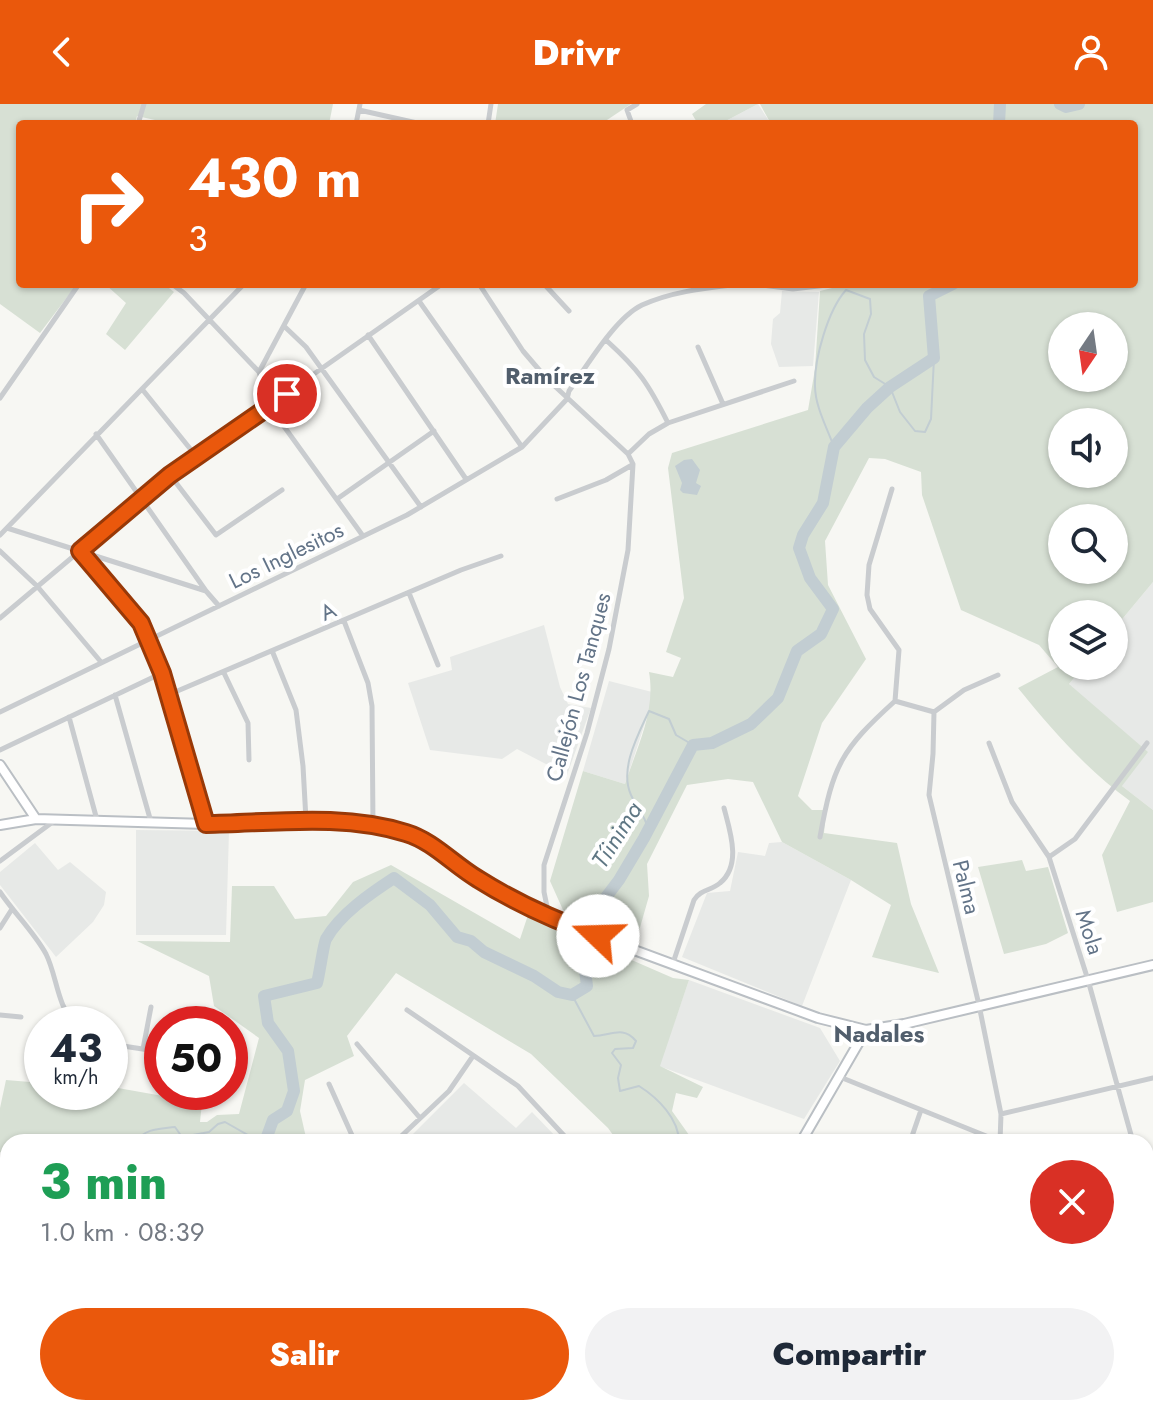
<!DOCTYPE html>
<html lang="es">
<meta charset="utf-8">
<style>
:root{--surface:#fff;--page:#f2f2f3;--text:#1f2937;--muted:#747a83;--accent:#ea580c}
body{margin:0;font-family:Jost,sans-serif;background:var(--page);color:var(--text);height:100vh;display:flex;flex-direction:column;font-size:30px;white-space:nowrap}
*{box-sizing:border-box;margin:0}
p{font-size:26px;color:var(--muted)}
.icon{flex:none;width:44px;height:44px;fill:none;stroke:currentColor;stroke-width:2;stroke-linecap:round;stroke-linejoin:round}
.map{position:relative;flex:1;overflow:hidden}
.drawer{position:absolute;left:0px;top:1030px;width:1154px;height:282px;display:flex;flex-direction:column;background:var(--surface);border-radius:24px 24px 0 0;box-shadow:0 2px 6px #0004}
.drawer>*{flex:none}
.banner{position:absolute;left:16px;top:16px;width:1122px;height:168px;border-radius:8px;box-shadow:0 2px 6px #0004;background:#ea580c;color:#fff;overflow:hidden}
.needle{width:52px;rotate:193deg}
.tools{position:absolute;left:1048px;top:208px;display:grid;gap:16px}
.tools a{display:grid;place-items:center;width:80px;height:80px;border-radius:50%;background:var(--surface);box-shadow:0 2px 6px #0004;font-size:40px}
.speed{position:absolute;left:24px;top:902px;display:flex;gap:16px;font-size:40px;font-weight:700;text-align:center}
.speed>*{display:grid;place-content:center;width:104px;height:104px;border-radius:50%;background:var(--surface);box-shadow:0 2px 6px #0004;line-height:1}
.speed small{font-size:20px;font-weight:400}
.speed .limit{border:12px solid #d22;background:#fff;color:#111}
.pin{position:absolute;display:grid;place-items:center;width:68px;height:68px;color:#fff;margin:-34px;border:4px solid #fff;border-radius:50%;box-shadow:0 2px 8px #0007}
.me{position:absolute;width:88px;margin:-44px;rotate:291deg;stroke-linejoin:round;filter:drop-shadow(0 0 6px #0008)}
.turn{display:flex;align-items:center;gap:28px;height:168px;padding:0 40px;font-size:36px}
.turn .icon{width:104px;height:104px;stroke-width:2.5}
.turn b{display:block;font-size:56px;line-height:68px}
.round{display:grid;place-items:center;flex:none;width:84px;height:84px;border-radius:42px;background:var(--page)}
.head{display:flex;align-items:center;justify-content:space-between;height:136px;padding:0 40px}
h1{font-size:48px;font-weight:800;line-height:60px;color:#1e9e55}
.button{display:flex;gap:16px;margin-top:auto;padding:16px 40px}
.button a{flex:1;height:92px;border-radius:48px;background:var(--accent);color:#fff;font-size:32px;font-weight:800;line-height:92px;text-align:center}
.button a+a{background:var(--page);color:var(--text)}
header{display:flex;justify-content:space-between;align-items:center;height:104px;padding:0 40px;background:var(--accent);color:#fff;font-size:36px;font-weight:800}
.map>svg:first-child{display:block}
.built{fill:#e7e9e7}
.green{fill:#d7e0d4;fill-rule:evenodd}
.water{fill:#c2cdd2}
.lines{fill:none;stroke-linecap:round;stroke-linejoin:round}
.stream{stroke:#c2cdd2;stroke-width:2}
.river{stroke:#c2cdd2;stroke-width:12}
.secondary-casing{stroke:#babfc4;stroke-width:12}
.minor{stroke:#c9cccf;stroke-width:5}
.secondary{stroke:#fff;stroke-width:8}
.route-casing{stroke:#983908;stroke-width:20}
.route{stroke:#ea580c;stroke-width:14}
.labels{text-anchor:middle;stroke-width:8;stroke-linejoin:round;paint-order:stroke}
.street-label{font-size:22px;fill:#637488;stroke:#fff}
.neighbourhood-label{font-size:24px;font-weight:bold;fill:#515e6c;stroke:#fff}
.water-label{font-size:24px;font-style:italic;fill:#5f7784;stroke:#fff}
</style>
<header><svg class="icon" aria-label="back" viewBox="0 0 24 24"><path d="M15 5l-7 7 7 7"/></svg>Drivr<svg class="icon" aria-label="person" viewBox="0 0 24 24"><circle cx="12" cy="8" r="4"/><path d="M4 21q1-7 8-7t8 7"/></svg></header>
<div class="map">
<svg width="1153" height="1311" viewBox="0 0 1153 1311">
<rect width="100%" height="100%" fill="#f7f7f3"/>
<!-- built -->
<path class="built" d="M758,0L771,20H720Z
M782,187L819,188L813,262L779,263L771,240L773,215L780,209Z
M1153,478V706L1122,682L1069,580L1084,562H1114V525Z
M544,521L560,583L568,600L591,604L567,671L517,645L502,655L430,646L408,579L452,566L450,553Z
M609,577L652,588L650,604L625,680L583,667Z
M136,726L229,727L226,831H136Z
M782,738L851,776L802,902L682,853L707,789L730,787L738,748L765,752L769,739Z
M35,739L58,766L70,758L106,788L104,801L93,818L56,853L0,781V768Z
M689,876L820,924L840,957L804,1015L659,962Z
M464,979L516,1024L532,1008L561,1038H405Z
M306,1304H369L371,1311H308Z
M568,1304H717L715,1311H560Z"/>
<!-- green -->
<path class="green" d="M0,0H333L329,20H173L137,12L135,20H20V180H77L40,229L0,200Z
M498,0H631L601,20H495Z
M706,0H758L720,20H698L692,10Z
M760,0H1153V478L1114,525V510H1062V562H1084L1069,580L1148,648L1122,682L1153,706V798L1117,808L1102,751L1130,697C1086,665 1052,626 1018,584L1058,563L1039,541L961,506L922,391L921,368L885,355L869,354L825,437L828,481L866,555L822,619L798,692L812,706H826L824,729L897,739L911,800L939,869L872,853L891,801L851,776L782,738L753,678L728,675L687,681L647,760L649,792L637,834L563,806L550,777L583,667L625,680C637,643 656,607 649,568L673,573L681,554L666,548L684,494L668,364L672,349L808,306L815,265L820,187L848,180H1134V20H771ZM1062,222H1114V274H1062ZM1062,318H1114V370H1062ZM1062,414H1114V466H1062Z
M105,180H164L174,188L125,246L106,230L126,199Z
M1022,756L1026,767L1048,763L1068,829L1046,840L1004,850L978,763Z
M391,761L520,835L528,811L673,874L689,876L660,962L703,983L697,994L676,989L672,1007L694,1038H618L608,1024L531,950L396,869L347,932L354,952L305,976L300,1007L307,1038H8V1053L0,1048V1004L6,976L42,979V988H110V984H118L202,999L200,1018H207L217,1011L239,1010L259,934L214,902L209,872L137,837L230,838L232,782H274L295,815L326,812L353,778Z
M88,1304H187L181,1311H84Z
M717,1304H907L929,1311H715Z"/>
<!-- water -->
<path class="water" d="M692,355L700,366L696,379L701,382L697,391L683,389L680,386L682,379L675,362L684,356Z"/>
<g class="lines">
<!-- stream -->
<path class="stream" d="M834,343C827,324 815,302 815,282C814,255 828,206 846,186L870,195L871,210L864,230L865,256L874,273L890,283L900,308L915,327L925,328L931,315L934,254
M648,725C645,711 637,704 631,691C619,665 638,631 649,607L669,615L676,631L693,641
M572,891L594,932C610,932 623,921 636,937L633,944L615,945L612,949L621,961L618,974L620,987L639,982C658,994 679,1015 679,1038
M109,1038H129
M135,1038C146,1024 159,1025 175,1023L182,1033L209,1028L218,1020L225,1018L260,1038
M0,1094L8,1097
M727,1304V1311"/>
<!-- river -->
<path class="river" d="M1060,0L1066,3L1079,0
M999,20L1000,0
M265,1038L273,1016L287,1007L294,987L288,947L268,919L264,892L317,879C320,868 323,842 326,835C340,810 371,789 394,774L430,801L457,833L471,837L484,848L534,872L558,888L572,891L587,882L583,850L588,817L619,776L644,734L693,641L712,639L751,620L778,594L797,547L821,530L833,505L810,474L799,444L803,431L823,399L834,343L867,304L890,283L934,254L929,192L953,180
M96,1311L105,1304"/>
<!-- secondary casing -->
<g class="secondary-casing">
<path id="secondary" d="M0,661L36,715
M0,721L36,715L206,720L306,717L373,721L410,730L476,774L524,801L572,823L818,914L866,926L904,920L1153,861
M801,1038L866,926
M548,1311L555,1304"/>
</g>
<!-- minor -->
<path class="minor" d="M359,6L417,19
M138,20L144,0
M356,20L360,0
M488,20L491,0
M632,20L627,6L637,0
M172,180L184,189L259,268L270,303L363,432
M479,180L523,247L547,275L628,350L633,360L628,446L609,545L587,629L544,761V788L549,812
M544,180L569,207
M755,180L793,185L835,180
M419,197L522,343
M285,223L306,243L421,403
M368,231L466,375
M607,237C639,266 648,279 668,319
M698,243L723,300
M259,268L306,180
M142,285L196,352
M0,294L79,180
M96,330L206,487L219,502
M628,350L649,330L668,319L794,277
M170,371L216,431L282,386
M337,395L434,327
M557,395L606,376L632,361
M7,424L206,487
M0,431L244,180
M0,447L37,482L101,558
M80,447L141,519L162,569L206,720
M409,489L438,561
M0,514L170,371L442,180
M344,517L368,579L372,602L373,721
M273,549L296,606L303,662L306,716
M224,569L248,619L249,656
M115,591L151,718
M168,591L461,466L501,452
M895,597L934,608
M0,608L407,411L522,343L567,295L569,287C587,262 615,214 642,201C673,187 707,184 740,180
M934,608L933,650L929,691L979,901L1001,1010L1000,1038
M934,608L964,586L998,571
M69,613L97,716
M989,639L1012,698L1049,753L1088,876L1133,1038
M0,646L162,569
M820,733C833,661 841,646 895,597L899,546L870,505L867,491L869,461L892,385
M1049,753L1075,735L1147,639
M0,757L54,717
M0,788C14,809 34,828 46,850C57,872 57,902 75,920
M0,824L12,805
M673,859L694,796C701,785 711,787 720,779C742,761 730,727 724,704
M407,906L518,982L570,1038
M0,911L21,913
M110,940L162,948
M357,940L420,1014
M143,945L151,903
M840,973L1001,1038
M329,980L355,1038
M1001,1010L1153,974
M805,1032L821,1038
M395,1038L449,987L473,952
M910,1038L921,1006
M1146,1081V1099
M0,1148L8,1149
M1146,1157L1153,1160
M0,1190L2,1176
M1146,1228L1153,1230
M0,1299L8,1300
M299,1304L301,1311
M379,1307L391,1304
M68,1311L69,1304
M194,1311L200,1304
M1073,1311L1075,1304"/>
<!-- secondary -->
<use href="#secondary" class="secondary"/>
</g>
<g class="lines">
<!-- route casing -->
<g class="route-casing">
<path id="route" d="M287,290L170,371L80,447L141,519L162,569L206,720C272,719 343,709 406,729C433,737 454,761 478,775C516,799 556,817 598,832"/>
</g>
<!-- route -->
<use href="#route" class="route"/>
</g>
<g class="labels">
<!-- street labels -->
<g class="street-label">
<text transform="translate(286 451) rotate(-26)" y="8">Los Inglesitos</text>
<text transform="translate(328 507) rotate(-24)" y="8">A</text>
<text transform="translate(578 583) rotate(-75)" y="8">Callejón Los Tanques</text>
<text transform="translate(967 783) rotate(76)" y="8">Palma</text>
<text transform="translate(1090 828) rotate(72)" y="8">Mola</text>
</g>
<!-- neighbourhood labels -->
<g class="neighbourhood-label">
<text x="550" y="280">Ramírez</text>
<text x="879" y="938">Nadales</text>
</g>
<!-- water labels -->
<g class="water-label">
<text transform="translate(617 731) rotate(-58)" y="8">Tíinima</text>
</g>
</g>
</svg>
<div class="tools">
<a><svg class="needle" viewBox="-14 -14 28 28"><path d="M0-13l5 13h-10z" fill="#e53935"/><path d="M0 13l5-13h-10z" fill="#747a83"/></svg></a>
<a><svg class="icon" aria-label="sound" viewBox="0 0 24 24"><path d="M4 9h4l5-4v14l-5-4H4zM17 9q2 3 0 6"/></svg></a>
<a><svg class="icon" aria-label="search" viewBox="0 0 24 24"><circle cx="10" cy="10" r="6"/><path d="M15 15l6 6"/></svg></a>
<a><svg class="icon" aria-label="layers" viewBox="0 0 24 24"><path d="M12 4l9 5-9 5-9-5zM3 14l9 5 9-5"/></svg></a>
</div>
<div class="speed"><div>43<small>km/h</small></div><div class="limit">50</div></div>
<div class="pin" style="left:287px;top:290px;background:#d93025"><svg class="icon" aria-label="arrive" viewBox="0 0 24 24"><path d="M6 21V4h12l-3 4 3 4H6"/></svg></div>
<svg class="me" style="left:598px;top:832px" viewBox="-20 -20 40 40"><circle r="19" fill="#fff"/><path d="M0-13L10 11 0 6-10 11z" fill="#ea580c"/></svg>
<div class="banner">
<div class="turn"><svg class="icon" aria-label="right" viewBox="0 0 24 24"><path d="M7 20v-9h11M14 6l5 5-5 5"/></svg><div><b>430 m</b>3</div></div>
</div>
<section class="drawer">
<div class="head"><div><h1>3 min</h1><p>1.0 km · 08:39</p></div><a class="round" style="background:#d93025;color:#fff"><svg class="icon" aria-label="close" viewBox="0 0 24 24"><path d="M6 6l12 12M18 6L6 18"/></svg></a></div>
<div class="button"><a>Salir</a><a>Compartir</a></div>
</section>
</div>
